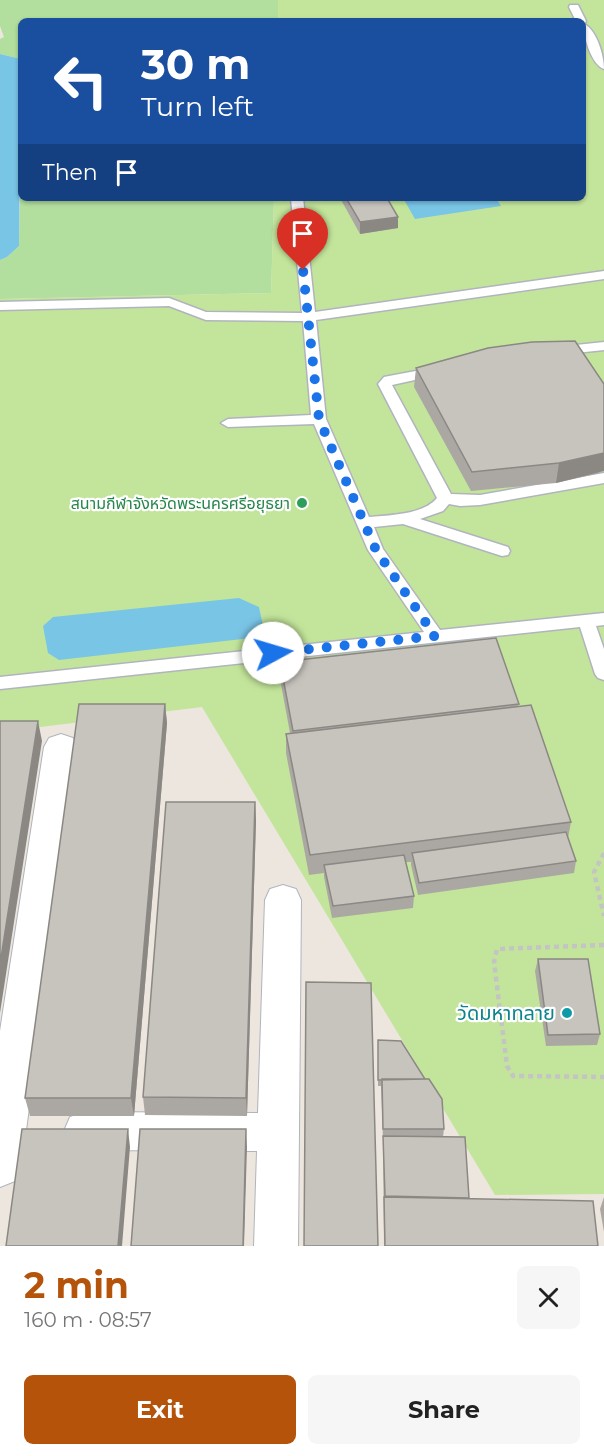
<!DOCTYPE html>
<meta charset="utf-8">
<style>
:root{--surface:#fff;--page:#f6f6f6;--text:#222;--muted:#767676;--accent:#b45309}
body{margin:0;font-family:Montserrat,"Noto Sans Thai",sans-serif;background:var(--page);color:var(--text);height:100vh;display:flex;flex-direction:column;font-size:22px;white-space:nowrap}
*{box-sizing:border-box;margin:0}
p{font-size:20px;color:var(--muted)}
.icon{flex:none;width:33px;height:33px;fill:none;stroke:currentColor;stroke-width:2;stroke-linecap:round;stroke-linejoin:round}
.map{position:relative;height:1246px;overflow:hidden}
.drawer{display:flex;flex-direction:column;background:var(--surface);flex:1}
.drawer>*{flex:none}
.banner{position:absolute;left:18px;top:18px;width:568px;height:183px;border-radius:9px;box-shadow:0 2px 4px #0004;background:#1a4fa0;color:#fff;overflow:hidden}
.pin{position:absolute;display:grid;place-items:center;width:51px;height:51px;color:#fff;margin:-62px -26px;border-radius:50% 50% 50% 0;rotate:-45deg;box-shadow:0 0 6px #0007}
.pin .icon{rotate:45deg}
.me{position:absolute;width:66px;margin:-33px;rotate:84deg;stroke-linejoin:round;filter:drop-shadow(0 0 4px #0008)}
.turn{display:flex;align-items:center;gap:21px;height:126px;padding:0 24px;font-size:27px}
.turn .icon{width:78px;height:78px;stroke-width:2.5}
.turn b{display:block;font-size:42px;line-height:51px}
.then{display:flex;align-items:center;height:57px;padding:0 24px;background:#0003;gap:12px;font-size:22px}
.round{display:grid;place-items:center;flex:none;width:63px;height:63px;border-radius:9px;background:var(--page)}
.overview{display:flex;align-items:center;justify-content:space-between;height:102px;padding:0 24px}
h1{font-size:36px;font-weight:700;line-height:45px;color:var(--accent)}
.primary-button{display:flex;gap:12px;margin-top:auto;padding:12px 24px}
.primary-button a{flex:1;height:69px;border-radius:9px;background:var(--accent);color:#fff;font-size:24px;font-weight:700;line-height:69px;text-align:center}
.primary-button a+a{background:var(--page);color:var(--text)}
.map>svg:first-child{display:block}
.green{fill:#b2de9e}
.pitch{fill:#c3e59b}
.water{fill:#79c5e6}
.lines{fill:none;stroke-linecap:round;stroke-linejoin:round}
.lane-casing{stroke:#b1b4bd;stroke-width:3}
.street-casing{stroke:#b1b4bd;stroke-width:2}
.path{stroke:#c4c4c4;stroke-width:4.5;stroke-dasharray:5 4;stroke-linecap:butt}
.lane{fill:#fff;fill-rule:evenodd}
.street{fill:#fff;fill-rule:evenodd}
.wall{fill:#aba8a3}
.shaded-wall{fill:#8b8884}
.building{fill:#c7c3bd;stroke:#8b8884;stroke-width:1.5}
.route{stroke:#1a73e8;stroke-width:10;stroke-dasharray:0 18}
.leisure-dot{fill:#2e9e5b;stroke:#fff;stroke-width:2}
.culture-dot{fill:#0f9aa8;stroke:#fff;stroke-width:2}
.labels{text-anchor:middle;stroke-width:4.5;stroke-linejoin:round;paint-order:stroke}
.leisure-label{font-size:16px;fill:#27864d;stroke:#fff;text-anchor:end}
.near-culture-label{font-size:20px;fill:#0d838f;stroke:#fff;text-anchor:end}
</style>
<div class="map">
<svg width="604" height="1246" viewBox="0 0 604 1246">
<rect width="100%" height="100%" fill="#ece6de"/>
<!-- green -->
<path class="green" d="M0,0H476L481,21H21V59L0,54V39L4,37L0,26Z
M21,146V198H274L271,293L0,299V260L7,257L19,246Z"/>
<!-- pitch -->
<path class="pitch" d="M278,0H604V1194L495,1195L202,707L0,732V299L271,293L274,198H584V21H278Z"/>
<!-- water -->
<path class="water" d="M0,54L21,59L19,246L7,257L0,260Z
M403,198H496L501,206L415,219Z
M239,598L259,607L263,626L251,638L59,660L48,653L43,626L53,617Z"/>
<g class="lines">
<!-- lane casing -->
<g class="lane-casing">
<path id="lane" d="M570,5H578L586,21L585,23L584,21H576L569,7Z
M584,24C597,30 604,56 604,69C591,64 583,36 584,24Z
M291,198H303L315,312L604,271V279L316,320L326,419L369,517C390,515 423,515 437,498L378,384L384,377L389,376L437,367L444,371L442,374L392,385L451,494L480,495L604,473V483L480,505L460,506L449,504L443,511L420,519L508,547L510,551L508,555L502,556L403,524L374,527L383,549L440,630L604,613V625L596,626L604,649V680L598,678L595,674L580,627L0,689V677L424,632L368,550L314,424L228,427L221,423L228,419L311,415L303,321L206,320L169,306L0,310V302L169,298L206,312L302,313Z
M604,342V350L557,355L550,351L557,347Z"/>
</g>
<!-- street casing -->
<g class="street-casing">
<path id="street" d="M61,734L73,738L78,747L21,1167L15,1181L0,1187V1031L44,747L49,738Z
M283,885L296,889L301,900L298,1246H254L257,1151L85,1150L70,1145L64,1131L70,1117L85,1112L258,1113L265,900L270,889Z"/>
</g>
<!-- path -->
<path class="path" d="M604,853L594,872L604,916
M604,945L497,949L494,962L507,1066L513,1076L604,1077"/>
<!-- lane -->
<use href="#lane" class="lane"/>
<!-- street -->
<use href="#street" class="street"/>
</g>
<!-- wall -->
<path class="wall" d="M340,198H387L398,217V228L360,234Z
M416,368L600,473L556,483L471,491L414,387Z
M280,662L519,704L518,706L571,822L568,838L576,861L574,873L418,895L411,865V862H406L414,896L413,908L332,918L324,877V873L309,875L286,753V734L290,733L280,679Z
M165,704L167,723L134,1116H30L25,1098Z
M255,802L256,821L247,1116L145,1115L143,1097Z
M538,959L600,1034L597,1045L546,1046L535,971Z
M378,1040L444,1129L443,1137H465L469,1199L598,1246H384L383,1140L381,1086H378Z
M604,1197V1232L600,1209Z"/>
<!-- shaded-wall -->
<path class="shaded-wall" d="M398,217V228L360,234V222Z
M604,453V471L556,483L559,463Z
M165,704L167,723L134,1116L131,1098Z
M38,721L42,741L0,1013V964Z
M255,802L256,821L247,1116L246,1098Z
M128,1129L130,1147L122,1246H118Z
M246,1129L247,1147L244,1246H243Z"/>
<!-- building -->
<path class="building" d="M346,198H387L398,217L360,222Z
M575,341L604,384V453L559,463L472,472L416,368L488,348L532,342Z
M496,638L519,704L293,731L280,662Z
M79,704H165L131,1098H25Z
M531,705L571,822L310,855L286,734Z
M0,721H38L0,964Z
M166,802H255L246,1098L143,1097Z
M566,832L576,861L419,883L412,853Z
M404,855L414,896L333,906L324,865Z
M538,959H588L600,1034L548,1035Z
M306,982L371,983L378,1246H304Z
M378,1040L401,1041L425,1079L378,1080Z
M382,1079H429L442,1099L444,1129H383Z
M22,1129H128L118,1246H6Z
M140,1129H246L243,1246H131Z
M383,1136L465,1137L469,1198L385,1196Z
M384,1197L593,1201L598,1246H385Z"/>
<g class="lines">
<!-- route -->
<path class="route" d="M273,653L435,636L376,550L319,419L303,270"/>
</g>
<!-- markers -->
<circle class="leisure-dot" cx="302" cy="503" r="6"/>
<circle class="culture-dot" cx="567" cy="1013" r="6"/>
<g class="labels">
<!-- leisure labels -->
<g class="leisure-label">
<text x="290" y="509">สนามกีฬาจังหวัดพระนครศรีอยุธยา</text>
</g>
<!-- near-culture labels -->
<g class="near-culture-label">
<text x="555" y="1020">วัดมหาทลาย</text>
</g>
</g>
</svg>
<div class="pin" style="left:303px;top:270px;background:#d93025"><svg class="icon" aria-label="arrive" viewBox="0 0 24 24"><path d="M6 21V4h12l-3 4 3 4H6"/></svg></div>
<svg class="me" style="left:273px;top:653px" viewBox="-20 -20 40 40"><circle r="19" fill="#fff"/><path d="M0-13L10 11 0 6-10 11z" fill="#1a73e8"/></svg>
<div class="banner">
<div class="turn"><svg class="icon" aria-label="left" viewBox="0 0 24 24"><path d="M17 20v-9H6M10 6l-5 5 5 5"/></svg><div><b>30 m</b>Turn left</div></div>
<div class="then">Then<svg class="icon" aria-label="arrive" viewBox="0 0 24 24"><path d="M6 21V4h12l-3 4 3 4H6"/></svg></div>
</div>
</div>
<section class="drawer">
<div class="overview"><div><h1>2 min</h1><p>160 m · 08:57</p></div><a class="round"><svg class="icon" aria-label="close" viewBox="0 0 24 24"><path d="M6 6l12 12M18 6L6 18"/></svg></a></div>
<div class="primary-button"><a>Exit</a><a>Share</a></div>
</section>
